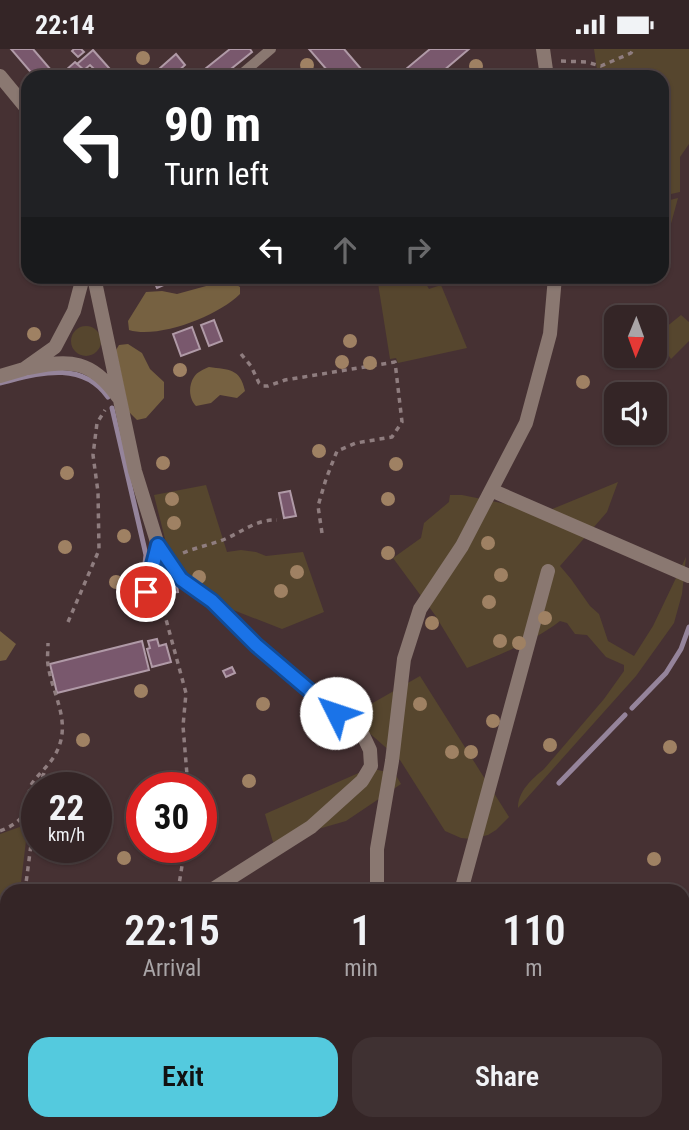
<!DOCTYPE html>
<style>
:root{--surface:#342526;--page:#3f3132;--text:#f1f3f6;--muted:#a9a5a7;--line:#4e4243;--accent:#54cade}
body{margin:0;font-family:"Roboto Condensed",sans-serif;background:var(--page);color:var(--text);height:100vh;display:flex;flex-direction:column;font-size:26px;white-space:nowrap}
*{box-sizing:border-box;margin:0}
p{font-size:23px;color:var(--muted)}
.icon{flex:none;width:38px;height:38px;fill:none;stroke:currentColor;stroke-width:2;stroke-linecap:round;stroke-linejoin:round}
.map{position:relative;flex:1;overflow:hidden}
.side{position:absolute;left:0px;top:835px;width:690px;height:247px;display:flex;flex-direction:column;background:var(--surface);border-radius:21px 21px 0 0;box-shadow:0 2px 5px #0004,0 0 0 2px var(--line)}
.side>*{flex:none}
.hud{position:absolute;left:21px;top:21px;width:648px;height:214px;border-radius:21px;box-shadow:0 2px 5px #0004,0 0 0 2px var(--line);background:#202124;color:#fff;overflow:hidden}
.needle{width:46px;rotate:181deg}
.buttons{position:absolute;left:604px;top:256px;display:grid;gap:14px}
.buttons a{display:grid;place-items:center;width:63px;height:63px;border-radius:14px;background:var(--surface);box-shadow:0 2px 5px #0004,0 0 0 2px var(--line);font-size:35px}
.speed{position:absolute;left:21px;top:723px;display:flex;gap:14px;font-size:35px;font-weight:700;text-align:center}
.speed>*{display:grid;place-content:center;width:91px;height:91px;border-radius:50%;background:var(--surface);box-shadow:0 2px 5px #0004,0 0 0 2px var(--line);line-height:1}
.speed small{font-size:18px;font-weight:400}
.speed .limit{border:10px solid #d22;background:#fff;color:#111}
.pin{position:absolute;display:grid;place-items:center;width:60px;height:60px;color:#fff;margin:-30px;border:4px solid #fff;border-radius:50%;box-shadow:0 2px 7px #0007}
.me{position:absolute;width:77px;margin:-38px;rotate:311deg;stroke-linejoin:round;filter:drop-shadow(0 0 5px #0008)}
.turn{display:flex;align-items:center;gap:24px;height:147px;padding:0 28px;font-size:32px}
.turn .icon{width:91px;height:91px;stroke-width:2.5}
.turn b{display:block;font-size:49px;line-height:60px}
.lanes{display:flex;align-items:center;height:66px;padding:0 28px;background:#0003;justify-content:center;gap:35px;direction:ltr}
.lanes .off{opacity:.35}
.eta{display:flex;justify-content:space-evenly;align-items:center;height:119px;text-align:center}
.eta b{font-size:42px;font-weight:600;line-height:49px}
.action{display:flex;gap:14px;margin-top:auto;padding:14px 28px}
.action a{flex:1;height:80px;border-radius:21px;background:var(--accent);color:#111;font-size:28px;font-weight:600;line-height:80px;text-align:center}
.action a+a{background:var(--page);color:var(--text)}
.status{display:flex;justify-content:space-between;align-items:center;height:49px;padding:0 35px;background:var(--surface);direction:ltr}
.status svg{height:19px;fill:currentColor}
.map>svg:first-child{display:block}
.green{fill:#56462e}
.forest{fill:#766141}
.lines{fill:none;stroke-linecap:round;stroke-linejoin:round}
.stream{stroke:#95849b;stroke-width:5}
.building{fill:#79586d;stroke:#b09aa7;stroke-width:2}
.path{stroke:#8f7d7f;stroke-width:3.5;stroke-dasharray:5 5;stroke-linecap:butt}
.lane{stroke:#8a7871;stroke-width:10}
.street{stroke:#8a7871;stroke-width:14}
.tree{fill:#9f8163}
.route-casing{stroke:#114b97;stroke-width:18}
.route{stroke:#1a73e8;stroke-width:12}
</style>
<div class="status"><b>22:14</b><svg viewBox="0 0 49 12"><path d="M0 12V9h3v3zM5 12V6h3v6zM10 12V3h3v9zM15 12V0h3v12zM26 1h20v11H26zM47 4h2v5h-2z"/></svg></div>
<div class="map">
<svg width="689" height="1081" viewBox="0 0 689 1081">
<rect width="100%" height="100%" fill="#463133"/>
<!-- green -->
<path class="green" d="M594,0H689V95L680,108V143L662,147V28H598Z
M678,149L666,193L662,195V153Z
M377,228H422L429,240L441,236L467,299L398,314L396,309L390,310Z
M681,266L689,273V292L671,310L655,287Z
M71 292a15 15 0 1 1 30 0a15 15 0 1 1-30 0Z
M618,433L607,463L560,517L571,530L590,557L599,565L608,592L634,607L653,577L686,508L682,545L674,574L636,627L518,759C518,742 532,730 544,720L604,650L624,622V616L606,608L587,586L575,585L567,574L560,572C533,593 499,606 467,619L435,566L393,509L421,489L424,474L449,453L450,446H462L545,463Z
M206,436L227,503L241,501L256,503L266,507L303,503L324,563L282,580L228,559L181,526L168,502L154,446Z
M420,627L509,768L496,781L488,786L471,790L461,789L445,782L400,711L350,667Z
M370,719L395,725L401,735L346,772L273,793L265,765Z
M28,775L20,842H7L6,912L0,879V785Z
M0,956L7,986V1074L26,1075L27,1081H0Z"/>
<!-- forest -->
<path class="forest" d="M228,231L240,238V245C218,267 159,290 129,281L128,272L146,243L162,242L177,245Z
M128,295L142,304L150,320L164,333V349L146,369L137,371L129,363L116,301L119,296Z
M209,318C229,321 240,319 245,342L237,349L220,346L211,354L196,357C189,350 188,337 194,328C197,323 204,320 209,318Z
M0,582L16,595L6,611L0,612Z
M304,1074H677L678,1081H300Z"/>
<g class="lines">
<!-- stream -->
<path class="stream" d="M0,334C37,325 81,310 108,348
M112,359L146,506L144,523
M632,659L666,624L681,600L689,578
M559,734L625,666"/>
</g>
<!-- building -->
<path class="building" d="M11,0H33L57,28H35Z
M74,0H81L84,3L78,8L72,2Z
M230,0H250L252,3L221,28H195Z
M309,0H344L368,28H333Z
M430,0H469L436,28H413L406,20Z
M93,1L109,19L105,23L110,28H90L88,25L94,20L90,16L84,21L77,15Z
M176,5L185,16L172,28H150Z
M75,13L88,25L90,28H73L66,21Z
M152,228H173L175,231L157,239Z
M214,271L222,292L209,297L201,276Z
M192,278L200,300L181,307L173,285Z
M290,442L296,467L284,469L279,444Z
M177,537L178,543L166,544V538Z
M157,590L159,597L166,595L171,613L152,618L147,600L150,599L148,592Z
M142,592L149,621L57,644L50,615Z
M232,618L235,624L226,628L223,622Z
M54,730L56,733L59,732L62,738H43L41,734Z"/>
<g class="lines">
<!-- path -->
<path class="path" d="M561,12L586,13L601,17L631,4L633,0
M241,305L251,317L259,334L263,337H268L285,331L395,313L402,373L392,388L356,394L337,402L326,430L318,457L322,484
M183,504C195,499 208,496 220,492C240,485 255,470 277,471
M161,552L186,644L183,677L188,738
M68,573L99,501L98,443L93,406L97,374L105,361
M39,738L44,724
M0,782C15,776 26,769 28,752C29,747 29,741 31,736C37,726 48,718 55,706C73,674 53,648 48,616C47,609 48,601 48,594
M25,842L37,749
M178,842L185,798
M221,1081L222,1074"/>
<!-- lane -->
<path class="lane" d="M238,28L271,0"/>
<!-- street -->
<path class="street" d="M543,0L547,28
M0,27L28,61
M94,228L135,422L158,496L141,564
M29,319C70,310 92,311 118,348
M0,327L24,320L55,298L74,262L83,228
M491,441L689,527
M158,496L181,530L212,552L256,596L336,664L362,684L370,701L371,717L362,732L311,778L210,842
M377,842V800L392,712L404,610L420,560L462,497L526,374L550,285L555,228
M461,842L548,522
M0,925L7,949
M36,1074L38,1081
M379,1074L380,1081
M281,1081L286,1074"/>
</g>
<!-- trees -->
<g class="tree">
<circle cx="143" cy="9" r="7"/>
<circle cx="307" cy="16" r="7"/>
<circle cx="476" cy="17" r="7"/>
<circle cx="34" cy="285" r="7"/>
<circle cx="350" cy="292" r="7"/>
<circle cx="342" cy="313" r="7"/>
<circle cx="370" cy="314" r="7"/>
<circle cx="180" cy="321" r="7"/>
<circle cx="583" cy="333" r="7"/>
<circle cx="319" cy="402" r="7"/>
<circle cx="163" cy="414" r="7"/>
<circle cx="396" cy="415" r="7"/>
<circle cx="67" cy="424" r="7"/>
<circle cx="172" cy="450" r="7"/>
<circle cx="388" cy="450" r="7"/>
<circle cx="174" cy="474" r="7"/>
<circle cx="124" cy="487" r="7"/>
<circle cx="488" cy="494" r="7"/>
<circle cx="65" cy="498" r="7"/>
<circle cx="388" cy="504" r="7"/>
<circle cx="297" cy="523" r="7"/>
<circle cx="501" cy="526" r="7"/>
<circle cx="199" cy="528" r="7"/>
<circle cx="116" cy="533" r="7"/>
<circle cx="281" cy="542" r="7"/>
<circle cx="489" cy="553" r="7"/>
<circle cx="545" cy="569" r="7"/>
<circle cx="432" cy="574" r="7"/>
<circle cx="500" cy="592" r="7"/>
<circle cx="519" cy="594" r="7"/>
<circle cx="141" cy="642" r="7"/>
<circle cx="263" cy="655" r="7"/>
<circle cx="420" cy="655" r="7"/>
<circle cx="493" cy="672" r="7"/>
<circle cx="83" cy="691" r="7"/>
<circle cx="550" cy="696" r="7"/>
<circle cx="670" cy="698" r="7"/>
<circle cx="452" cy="703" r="7"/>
<circle cx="471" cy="703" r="7"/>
<circle cx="249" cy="732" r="7"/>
<circle cx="124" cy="809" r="7"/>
<circle cx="654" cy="810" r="7"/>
</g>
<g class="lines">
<!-- route casing -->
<g class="route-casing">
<path id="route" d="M146,543L158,496L181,530L212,552L256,596L336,664"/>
</g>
<!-- route -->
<use href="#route" class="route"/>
</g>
</svg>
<div class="buttons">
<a><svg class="needle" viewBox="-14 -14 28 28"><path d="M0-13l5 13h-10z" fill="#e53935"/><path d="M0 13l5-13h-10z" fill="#a9a5a7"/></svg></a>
<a><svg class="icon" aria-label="sound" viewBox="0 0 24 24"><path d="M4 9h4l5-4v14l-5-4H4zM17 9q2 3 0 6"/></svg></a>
</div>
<div class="speed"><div>22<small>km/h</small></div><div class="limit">30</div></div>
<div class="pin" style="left:146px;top:543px;background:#d93025"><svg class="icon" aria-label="arrive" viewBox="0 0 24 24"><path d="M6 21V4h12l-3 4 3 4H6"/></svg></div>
<svg class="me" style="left:336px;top:664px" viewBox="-20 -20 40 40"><circle r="19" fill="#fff"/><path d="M0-13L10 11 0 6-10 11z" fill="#1a73e8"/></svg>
<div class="hud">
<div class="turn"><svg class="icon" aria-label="left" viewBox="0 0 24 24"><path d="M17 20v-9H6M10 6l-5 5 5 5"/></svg><div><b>90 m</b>Turn left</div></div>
<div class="lanes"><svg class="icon" aria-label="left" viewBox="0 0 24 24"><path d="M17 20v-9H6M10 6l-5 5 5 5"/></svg><svg class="icon off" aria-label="ahead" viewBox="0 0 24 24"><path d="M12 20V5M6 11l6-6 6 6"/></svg><svg class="icon off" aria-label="right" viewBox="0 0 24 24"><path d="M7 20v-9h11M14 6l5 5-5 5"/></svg></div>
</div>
<section class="side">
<div class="eta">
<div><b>22:15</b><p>Arrival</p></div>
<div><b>1</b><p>min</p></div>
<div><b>110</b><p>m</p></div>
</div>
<div class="action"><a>Exit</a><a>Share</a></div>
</section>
</div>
